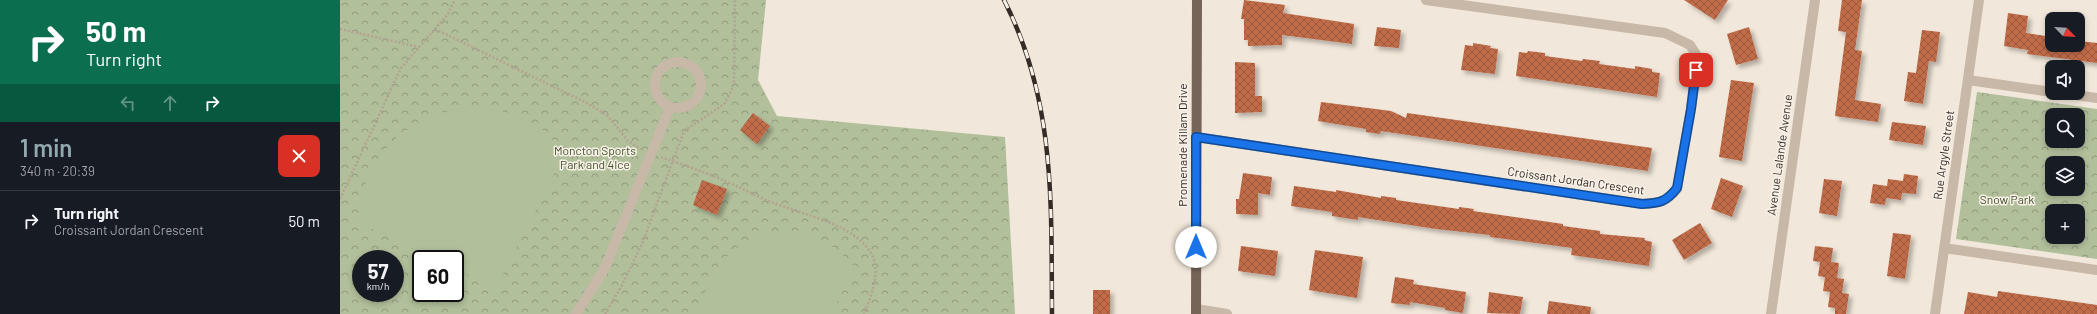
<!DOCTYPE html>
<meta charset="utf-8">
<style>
:root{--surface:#171b24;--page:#20242c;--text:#f1f3f6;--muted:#9ea1a6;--line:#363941;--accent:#92a9ae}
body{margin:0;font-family:Barlow,sans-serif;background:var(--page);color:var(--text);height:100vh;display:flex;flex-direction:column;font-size:15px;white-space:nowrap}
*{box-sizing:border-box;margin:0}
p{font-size:13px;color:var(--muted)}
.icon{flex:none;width:22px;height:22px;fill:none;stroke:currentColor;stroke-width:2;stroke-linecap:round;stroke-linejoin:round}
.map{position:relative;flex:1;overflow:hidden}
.drawer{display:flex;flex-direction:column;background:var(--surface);width:340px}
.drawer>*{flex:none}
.hud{background:#0b6e4f;color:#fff;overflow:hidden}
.needle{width:26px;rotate:115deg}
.fabs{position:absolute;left:1705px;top:12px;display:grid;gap:8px}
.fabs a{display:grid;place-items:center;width:40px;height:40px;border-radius:8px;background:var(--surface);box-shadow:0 2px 6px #0003;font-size:20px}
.speed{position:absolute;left:12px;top:250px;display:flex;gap:8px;font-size:20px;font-weight:700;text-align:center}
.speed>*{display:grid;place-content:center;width:52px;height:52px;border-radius:50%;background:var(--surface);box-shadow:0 2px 6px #0003;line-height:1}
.speed small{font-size:10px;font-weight:400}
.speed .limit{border:2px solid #111;border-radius:6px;background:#fff;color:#111}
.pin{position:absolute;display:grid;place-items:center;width:34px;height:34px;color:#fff;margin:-17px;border-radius:8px;box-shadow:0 2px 6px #0006}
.me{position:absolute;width:44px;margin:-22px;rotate:0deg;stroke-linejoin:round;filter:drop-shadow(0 0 3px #0008)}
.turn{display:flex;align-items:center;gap:14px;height:84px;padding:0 20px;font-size:18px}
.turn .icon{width:52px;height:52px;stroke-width:2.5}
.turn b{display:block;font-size:28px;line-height:34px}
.lanes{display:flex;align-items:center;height:38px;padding:0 20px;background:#0003;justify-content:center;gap:20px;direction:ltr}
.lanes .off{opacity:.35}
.round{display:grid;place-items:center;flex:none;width:42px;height:42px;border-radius:8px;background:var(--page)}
.overview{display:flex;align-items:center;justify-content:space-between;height:68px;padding:0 20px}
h1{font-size:24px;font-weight:600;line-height:30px;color:var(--accent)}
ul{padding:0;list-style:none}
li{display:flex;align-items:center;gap:12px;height:60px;padding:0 20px;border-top:1px solid var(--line)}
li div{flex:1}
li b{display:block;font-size:15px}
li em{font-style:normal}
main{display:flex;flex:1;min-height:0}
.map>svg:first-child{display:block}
.park{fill:url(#park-crowns);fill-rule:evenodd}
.garden{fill:#b1bf9b}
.building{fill:url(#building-cross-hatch);filter:url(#shadow)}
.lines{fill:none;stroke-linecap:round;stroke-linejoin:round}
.path{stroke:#b4a291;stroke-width:2.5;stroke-dasharray:2 2;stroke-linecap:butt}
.minor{stroke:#c8b8a7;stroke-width:10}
.major{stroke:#766459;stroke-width:10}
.rail-casing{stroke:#352c27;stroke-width:4.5}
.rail{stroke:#f8f1e7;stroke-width:3;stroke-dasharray:9;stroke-linecap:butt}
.route-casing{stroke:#114b97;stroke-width:10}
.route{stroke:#1a73e8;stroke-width:7}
.labels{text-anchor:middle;stroke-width:3;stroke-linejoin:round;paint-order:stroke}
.street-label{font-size:12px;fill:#352c27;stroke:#f8f1e7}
.park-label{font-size:12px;fill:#42522c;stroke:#f8f1e7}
</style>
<main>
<section class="drawer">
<div class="hud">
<div class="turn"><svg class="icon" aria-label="right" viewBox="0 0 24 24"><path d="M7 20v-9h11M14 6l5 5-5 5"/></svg><div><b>50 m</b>Turn right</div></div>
<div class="lanes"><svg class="icon off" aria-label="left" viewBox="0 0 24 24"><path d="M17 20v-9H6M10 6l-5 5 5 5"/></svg><svg class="icon off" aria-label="ahead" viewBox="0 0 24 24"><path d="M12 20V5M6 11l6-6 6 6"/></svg><svg class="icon" aria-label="right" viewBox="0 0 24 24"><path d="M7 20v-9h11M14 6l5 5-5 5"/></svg></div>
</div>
<div class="overview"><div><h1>1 min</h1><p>340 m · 20:39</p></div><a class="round" style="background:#d93025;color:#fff"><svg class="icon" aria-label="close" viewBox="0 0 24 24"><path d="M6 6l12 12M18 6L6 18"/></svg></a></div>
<ul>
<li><svg class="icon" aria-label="right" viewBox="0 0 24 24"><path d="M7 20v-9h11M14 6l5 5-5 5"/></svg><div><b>Turn right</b><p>Croissant Jordan Crescent</p></div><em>50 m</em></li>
</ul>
</section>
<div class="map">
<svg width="1757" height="314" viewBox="0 0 1757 314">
<defs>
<pattern id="park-crowns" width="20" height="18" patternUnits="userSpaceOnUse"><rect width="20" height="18" fill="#b1bf9b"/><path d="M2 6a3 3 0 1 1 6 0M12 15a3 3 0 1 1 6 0" fill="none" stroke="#919b7e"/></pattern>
<pattern id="building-cross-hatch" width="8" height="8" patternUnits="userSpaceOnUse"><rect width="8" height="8" fill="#c16c48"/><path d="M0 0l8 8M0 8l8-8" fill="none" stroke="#9e593c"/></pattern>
<filter id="shadow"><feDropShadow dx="3.5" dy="3.5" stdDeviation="2" flood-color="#0004"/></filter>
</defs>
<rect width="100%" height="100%" fill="#f1e7da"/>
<!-- park -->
<path class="park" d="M0,0H426L418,80L437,116L665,137L675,314H0ZM21,259H55V293H21ZM81,259H115V293H81Z
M1637,92L1757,109V259L1616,239ZM1712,115H1738V141H1712ZM1712,163H1738V189H1712ZM1712,211H1738V237H1712Z"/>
<!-- garden -->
<path class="garden" d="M128,107L166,112L200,127L225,152L156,288L115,269V259H95L20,223L21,193L36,161L59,135L91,115Z
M442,233C479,237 489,240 515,267L491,314H361C363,282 383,250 415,239C424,236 433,235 442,233Z"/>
<!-- building -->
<path class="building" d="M904,0L945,5L943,13L1014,24L1012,44L942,35V45L908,46V40H904V19H901Z
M1344,0H1388L1375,20Z
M1502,0H1522L1515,50L1522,51L1515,100L1541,104L1538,122L1495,116L1506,32L1498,31Z
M1668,13L1688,16L1686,33L1712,37V45H1738V41L1757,43V63L1687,54L1688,50L1664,46Z
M1037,27L1061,30L1059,48L1034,46Z
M1409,27L1418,59L1396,65L1387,34Z
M1582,30L1600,32L1596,62L1589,61L1583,104L1564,101L1568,72L1576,73Z
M1133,43L1151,46L1150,48L1158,49L1155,74L1121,70L1125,45L1133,46Z
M1188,51L1205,53V56L1242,61L1243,59L1260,61L1259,64L1295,69V66L1312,69V72L1320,73L1317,97L1176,76L1179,52L1187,53Z
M895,62L915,63V96H922V112L895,113Z
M1391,80L1414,83L1402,161L1379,157Z
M981,102L1051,111L1066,118L1067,113L1312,148L1308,171L1041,131L1040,134L1026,132V129L978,121Z
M413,113L430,126L417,144L400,130Z
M1552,122L1586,126L1583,145L1549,140Z
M903,173L932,177L930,195L918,193V215L896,214V199H899Z
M1564,174L1578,176L1576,194L1562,193L1561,200L1546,198L1545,205L1530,203L1533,184L1547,186L1548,179L1563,181Z
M1381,178L1403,186L1392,217L1371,209Z
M1484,179L1502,181L1497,216L1479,213Z
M362,180L387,189L377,215L353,205Z
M954,186L996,192V190L1041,198V196L1056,198V200L1119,209V207L1134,209L1133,211L1223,224V226L1260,231V234L1305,238L1304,240L1312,242L1309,266L1231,255L1232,248L1150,237V235L1096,229L1018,217V220L992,216V212L951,206Z
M1360,223L1372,243L1344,260L1332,240Z
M1553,233L1571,235L1565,279L1547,276Z
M901,246L938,251L935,276L898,271Z
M1475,246L1493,248L1491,262L1499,263L1497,278L1504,279L1502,293L1509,294L1506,314H1495V308L1488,307L1490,292L1483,291L1485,277L1478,276L1480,262L1473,261Z
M975,250L1023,257L1017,298L969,290Z
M1055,277L1074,280L1073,284L1126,292L1123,313L1105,310V308L1070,302V305L1051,303Z
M753,290H770V314H753Z
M1658,291L1757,305V314H1624L1628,292L1657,297Z
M1149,292L1183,297L1180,314L1147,313Z
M1209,301L1251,307L1250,314H1207Z"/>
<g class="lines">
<!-- path -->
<path class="path" d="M0,29L79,47
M95,29L245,102L267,115L288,141L301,149
M321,157C343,165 365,172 387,182C402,188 416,196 431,202C461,214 516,224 532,255C541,273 531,296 524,314
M0,199L61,68L108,14L115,0
M265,314L281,287L302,244L344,131L384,104L390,94L394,82L395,0"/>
<!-- minor -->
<path class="minor" d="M315 85a23 23 0 1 1 46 0a23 23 0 1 1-46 0Z
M1628,80L1712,92
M1721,93L1757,98
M856,137L1302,204C1320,203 1326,202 1337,189L1351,109L1357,56L1350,45L1325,33L1086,0
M1604,248L1757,270
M856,309L887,314
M236,314L265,268L330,107
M1431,314L1475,0
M1595,314L1639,0"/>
<!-- major -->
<path class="major" d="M856,314L857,0"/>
<!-- rail casing -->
<g class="rail-casing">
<path id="rail" d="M664,0C716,102 711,203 712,314"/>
</g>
<!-- rail -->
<use href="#rail" class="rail"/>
</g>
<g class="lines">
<!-- route casing -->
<g class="route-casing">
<path id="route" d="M856,247V137L1302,204C1320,203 1326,202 1337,188L1351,109L1356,70"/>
</g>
<!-- route -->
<use href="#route" class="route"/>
</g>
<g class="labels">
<!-- street labels -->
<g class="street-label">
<text transform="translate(843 145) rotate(-90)" y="4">Promenade Killam Drive</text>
<text transform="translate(1440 155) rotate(-82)" y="4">Avenue Lalande Avenue</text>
<text transform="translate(1604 155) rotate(-82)" y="4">Rue Argyle Street</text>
<text transform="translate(1236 181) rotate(8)" y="4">Croissant Jordan Crescent</text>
</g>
<!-- park labels -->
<g class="park-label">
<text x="255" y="155">Moncton Sports<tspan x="255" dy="14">Park and 4Ice</tspan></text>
<text x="1667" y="204">Snow Park</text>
</g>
</g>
</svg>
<div class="fabs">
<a><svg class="needle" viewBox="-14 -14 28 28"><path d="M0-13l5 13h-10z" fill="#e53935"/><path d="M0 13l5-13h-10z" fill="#9ea1a6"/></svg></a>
<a><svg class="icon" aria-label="sound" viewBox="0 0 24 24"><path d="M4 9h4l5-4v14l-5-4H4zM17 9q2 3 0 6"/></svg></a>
<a><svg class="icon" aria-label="search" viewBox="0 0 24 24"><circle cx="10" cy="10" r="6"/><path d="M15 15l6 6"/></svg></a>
<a><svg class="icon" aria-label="layers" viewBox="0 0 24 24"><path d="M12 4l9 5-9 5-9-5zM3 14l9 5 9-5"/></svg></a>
<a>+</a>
</div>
<div class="speed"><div>57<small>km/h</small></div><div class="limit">60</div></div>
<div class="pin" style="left:1356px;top:70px;background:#d93025"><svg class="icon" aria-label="arrive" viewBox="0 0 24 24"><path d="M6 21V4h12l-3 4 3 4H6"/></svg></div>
<svg class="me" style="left:856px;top:247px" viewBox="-20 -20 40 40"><circle r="19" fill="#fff"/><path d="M0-13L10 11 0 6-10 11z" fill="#1a73e8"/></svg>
</div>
</main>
